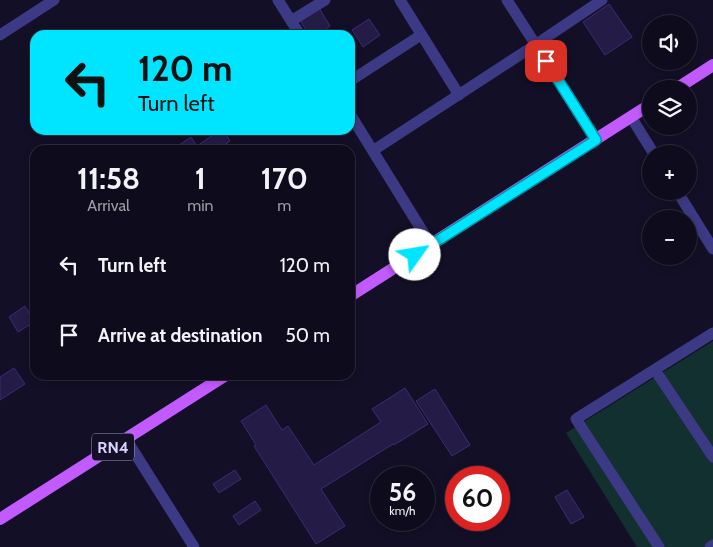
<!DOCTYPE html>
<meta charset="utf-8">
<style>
:root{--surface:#0e0b1c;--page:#1c1929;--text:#f1f3f6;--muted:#9b9ba3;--line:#2e2b3b}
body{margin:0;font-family:Cabin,sans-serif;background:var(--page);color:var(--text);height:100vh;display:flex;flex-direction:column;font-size:19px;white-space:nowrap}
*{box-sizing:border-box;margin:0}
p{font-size:16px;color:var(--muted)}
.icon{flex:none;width:28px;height:28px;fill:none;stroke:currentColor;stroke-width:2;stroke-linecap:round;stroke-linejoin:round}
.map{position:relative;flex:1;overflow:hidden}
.panel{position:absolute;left:30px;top:145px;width:325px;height:235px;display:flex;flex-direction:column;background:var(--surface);border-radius:15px;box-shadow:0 2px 8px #0003,0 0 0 1px var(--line)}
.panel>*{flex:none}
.top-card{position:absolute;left:30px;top:30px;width:325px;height:105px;border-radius:15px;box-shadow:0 2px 8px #0003,0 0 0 1px var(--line);background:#00e5ff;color:#111;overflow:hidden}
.tools{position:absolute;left:642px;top:15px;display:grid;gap:10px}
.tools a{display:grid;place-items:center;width:55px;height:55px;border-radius:50%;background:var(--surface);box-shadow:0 2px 8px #0003,0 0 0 1px var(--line);font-size:25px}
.speed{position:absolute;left:370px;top:466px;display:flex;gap:10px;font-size:25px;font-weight:700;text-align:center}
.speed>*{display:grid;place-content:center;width:65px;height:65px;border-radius:50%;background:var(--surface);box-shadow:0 2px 8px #0003,0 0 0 1px var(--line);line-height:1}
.speed small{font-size:12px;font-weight:400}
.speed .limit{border:8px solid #d22;background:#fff;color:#111}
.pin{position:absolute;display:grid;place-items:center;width:42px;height:42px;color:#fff;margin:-21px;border-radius:10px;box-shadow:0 2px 8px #0006}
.me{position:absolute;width:55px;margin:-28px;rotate:58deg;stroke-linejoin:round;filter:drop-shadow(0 0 4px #0008)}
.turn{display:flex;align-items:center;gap:18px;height:105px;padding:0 25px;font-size:22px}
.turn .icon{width:65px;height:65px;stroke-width:2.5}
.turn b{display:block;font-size:35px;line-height:42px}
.eta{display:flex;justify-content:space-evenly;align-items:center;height:85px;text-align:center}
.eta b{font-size:30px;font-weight:800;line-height:35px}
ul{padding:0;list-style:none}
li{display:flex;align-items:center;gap:15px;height:70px;padding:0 25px}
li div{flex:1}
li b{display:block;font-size:19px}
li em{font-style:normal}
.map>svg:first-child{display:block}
.green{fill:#12302f}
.building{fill:#241b47;stroke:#3b2d73}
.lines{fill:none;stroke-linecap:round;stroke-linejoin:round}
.street{stroke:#3d3a85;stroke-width:11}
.primary{stroke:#c25bff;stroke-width:12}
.route-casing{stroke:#0095a6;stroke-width:12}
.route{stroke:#00e5ff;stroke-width:9}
.labels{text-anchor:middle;stroke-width:5;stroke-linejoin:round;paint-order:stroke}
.shield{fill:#130f26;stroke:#9e99be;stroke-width:1}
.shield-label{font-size:16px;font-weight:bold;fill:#d9d4ff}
</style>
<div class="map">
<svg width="713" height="547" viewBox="0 0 713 547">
<rect width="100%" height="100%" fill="#130f26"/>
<!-- green -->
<path class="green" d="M713,341V547H637L566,433Z"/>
<!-- building -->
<path class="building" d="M609,4L632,37L605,55L583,22Z
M319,8L330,26L325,30L328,35H309L300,20Z
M369,19L380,35L363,47L352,30Z
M220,130H223L230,141L218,150H176L175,148L191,137L197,146Z
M25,306L34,322L18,332L9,317Z
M14,368L25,384L0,400V377Z
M405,388L428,424L394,445L393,444L321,489L345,526L316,544L254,446L256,445L241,421L266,405L282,430L288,426L314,465L381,422L372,409Z
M435,389L470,445L452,456L416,401Z
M235,470L241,479L219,493L213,484Z
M567,490L584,517L571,524L555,497Z
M255,501L261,510L239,525L233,516Z"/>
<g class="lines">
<!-- street -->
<path class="street" d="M278,0L300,35
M400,0L459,95
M507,0L596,139
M291,21L325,0
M0,35L54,0
M350,81L421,35
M350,114L431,245
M631,117L654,154
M374,150L535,45L602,0
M677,191L713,249
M655,370L713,457
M126,439L194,547
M659,547L576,419L713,333
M710,547L713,545"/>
<!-- primary -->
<path class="primary" d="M676,89L713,65
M350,296L651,104
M0,519L226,375"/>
</g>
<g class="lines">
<!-- route casing -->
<g class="route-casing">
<path id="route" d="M415,255L596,140L546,61"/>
</g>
<!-- route -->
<use href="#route" class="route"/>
</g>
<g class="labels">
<!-- shield labels -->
<rect class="shield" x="92" y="433.5" width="42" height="27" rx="4"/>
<g class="shield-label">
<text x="113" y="453">RN4</text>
</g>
</g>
</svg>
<div class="tools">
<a><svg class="icon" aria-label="sound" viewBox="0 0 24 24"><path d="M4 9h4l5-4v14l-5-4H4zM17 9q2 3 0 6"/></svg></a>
<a><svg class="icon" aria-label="layers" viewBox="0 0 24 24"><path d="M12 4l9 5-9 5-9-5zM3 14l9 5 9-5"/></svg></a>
<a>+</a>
<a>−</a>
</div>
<div class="speed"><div>56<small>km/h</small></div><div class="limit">60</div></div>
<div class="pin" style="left:546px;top:61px;background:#d93025"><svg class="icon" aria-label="arrive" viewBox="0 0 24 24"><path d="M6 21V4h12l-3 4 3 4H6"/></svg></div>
<svg class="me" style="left:415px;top:255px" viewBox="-20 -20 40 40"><circle r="19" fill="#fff"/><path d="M0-13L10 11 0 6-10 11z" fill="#00e5ff"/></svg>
<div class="top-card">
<div class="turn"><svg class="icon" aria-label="left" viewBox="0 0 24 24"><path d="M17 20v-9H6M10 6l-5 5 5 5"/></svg><div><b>120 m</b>Turn left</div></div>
</div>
<section class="panel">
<div class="eta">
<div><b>11:58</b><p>Arrival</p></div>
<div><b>1</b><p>min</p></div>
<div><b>170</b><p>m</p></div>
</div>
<ul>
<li><svg class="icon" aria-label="left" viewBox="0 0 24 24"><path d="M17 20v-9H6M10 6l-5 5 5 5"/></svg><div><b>Turn left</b></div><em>120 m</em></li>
<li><svg class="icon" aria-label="arrive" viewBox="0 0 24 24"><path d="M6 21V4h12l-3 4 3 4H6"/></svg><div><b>Arrive at destination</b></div><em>50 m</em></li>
</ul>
</section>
</div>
